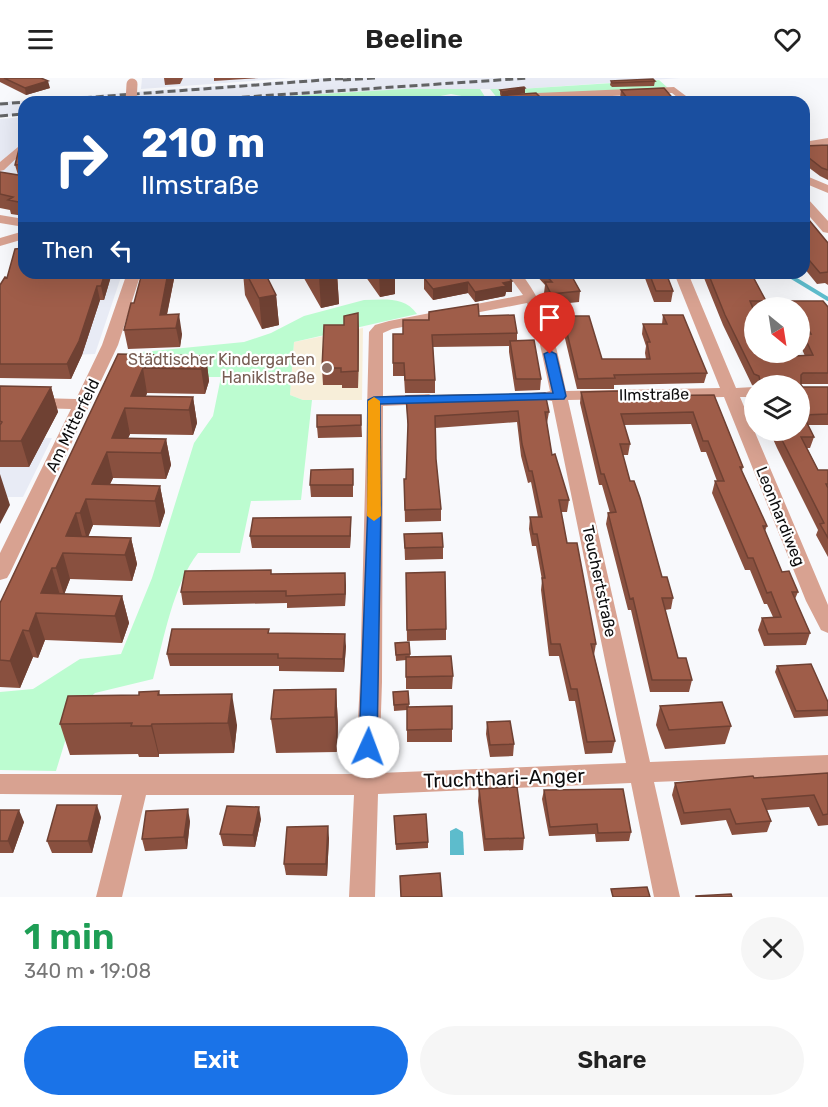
<!DOCTYPE html>
<meta charset="utf-8">
<style>
:root{--surface:#fff;--page:#f6f6f6;--text:#222;--muted:#767676;--accent:#1a73e8}
body{margin:0;font-family:Rubik,sans-serif;background:var(--page);color:var(--text);height:100vh;display:flex;flex-direction:column;font-size:22px;white-space:nowrap}
*{box-sizing:border-box;margin:0}
p{font-size:20px;color:var(--muted)}
.icon{flex:none;width:33px;height:33px;fill:none;stroke:currentColor;stroke-width:2;stroke-linecap:round;stroke-linejoin:round}
.map{position:relative;height:819px;overflow:hidden}
.details{display:flex;flex-direction:column;background:var(--surface);flex:1}
.details>*{flex:none}
.guide{position:absolute;left:18px;top:18px;width:792px;height:183px;border-radius:18px;box-shadow:0 6px 24px #0002;background:#1a4fa0;color:#fff;overflow:hidden}
.needle{width:39px;rotate:150deg}
.fabs{position:absolute;left:744px;top:219px;display:grid;gap:12px}
.fabs a{display:grid;place-items:center;width:66px;height:66px;border-radius:50%;background:var(--surface);box-shadow:0 6px 24px #0002;font-size:30px}
.pin{position:absolute;display:grid;place-items:center;width:51px;height:51px;color:#fff;margin:-62px -26px;border-radius:50% 50% 50% 0;rotate:-45deg;box-shadow:0 0 6px #0007}
.pin .icon{rotate:45deg}
.me{position:absolute;width:66px;margin:-33px;rotate:2deg;stroke-linejoin:round;filter:drop-shadow(0 0 4px #0008)}
.turn{display:flex;align-items:center;gap:21px;height:126px;padding:0 24px;font-size:27px}
.turn .icon{width:78px;height:78px;stroke-width:2.5}
.turn b{display:block;font-size:42px;line-height:51px}
.then{display:flex;align-items:center;height:57px;padding:0 24px;background:#0003;gap:12px;font-size:22px}
.round{display:grid;place-items:center;flex:none;width:63px;height:63px;border-radius:32px;background:var(--page)}
.overview{display:flex;align-items:center;justify-content:space-between;height:102px;padding:0 24px}
h1{font-size:36px;font-weight:600;line-height:45px;color:#1e9e55}
.action{display:flex;gap:12px;margin-top:auto;padding:12px 24px}
.action a{flex:1;height:69px;border-radius:36px;background:var(--accent);color:#fff;font-size:24px;font-weight:600;line-height:69px;text-align:center}
.action a+a{background:var(--page);color:var(--text)}
header{display:flex;justify-content:space-between;align-items:center;height:78px;padding:0 24px;background:var(--surface);font-size:27px;font-weight:600}
.map>svg:first-child{display:block}
.built{fill:#e8ebf5}
.education{fill:#f7eed9}
.green{fill:#bcfcd0}
.water{fill:#5dbccc}
.lines{fill:none;stroke-linecap:round;stroke-linejoin:round}
.stream{stroke:#5dbccc;stroke-width:4}
.minor{fill:#d8a291;fill-rule:evenodd}
.rail{stroke:#636465;stroke-width:3;stroke-dasharray:8 4;stroke-linecap:butt}
.minor-bridge{stroke:#d8a291;stroke-width:11}
.wall{fill:#89503f}
.shaded-wall{fill:#6f4133}
.building{fill:#9f5d49;stroke:#6f4133;stroke-width:1.5}
.route{fill:#1a73e8;stroke:#114b97;stroke-width:1.5}
.slow{fill:#f59e0b}
.education-dot{fill:#8d6e63;stroke:#fff;stroke-width:2}
.labels{text-anchor:middle;stroke-width:4.5;stroke-linejoin:round;paint-order:stroke}
.education-label{font-size:16px;fill:#785e54;stroke:#fff;text-anchor:end}
.street-label{font-size:16px;fill:#0d0d0e;stroke:#fff}
.near-street-label{font-size:20px;fill:#0d0d0e;stroke:#fff}
</style>
<header><svg class="icon" aria-label="menu" viewBox="0 0 24 24"><path d="M4 6h16M4 12h16M4 18h16"/></svg>Beeline<svg class="icon" aria-label="heart" viewBox="0 0 24 24"><path d="M12 20l-8-8c-3-5 5-10 8-4 3-6 11-1 8 4z"/></svg></header>
<div class="map">
<svg width="828" height="819" viewBox="0 0 828 819">
<rect width="100%" height="100%" fill="#f8f9fc"/>
<!-- built -->
<path class="built" d="M142,0H293L141,11Z
M323,0H681L520,11H405L184,24H24V37L0,39V24Z
M24,39V109L0,110V41Z
M121,199L95,276L48,278L79,201Z
M0,359L52,360L23,419H0Z"/>
<!-- education -->
<path class="education" d="M363,250L362,322H303L290,317L294,264Z"/>
<!-- green -->
<path class="green" d="M659,2L668,10L498,21L490,11H520Z
M405,11H480L487,22L449,24L467,19L451,16L435,19L444,24H184Z
M364,222C384,222 404,218 417,236L294,264L290,317L303,322H312L301,422L251,423L240,475H198C173,507 164,561 153,601L95,615L74,634L56,693L0,692V614L33,611L80,581L121,576L152,500L194,365L213,338L221,299H111L122,276L244,264L271,255L304,238Z"/>
<!-- water -->
<path class="water" d="M456,750L463,754L464,777H450V753Z"/>
<g class="lines">
<!-- stream -->
<path class="stream" d="M785,195L828,221"/>
<!-- minor -->
<path class="minor" d="M674,9L694,24H683L672,15L495,24L500,21L537,15Z
M828,60V66L804,70V64Z
M24,64V73L4,92L0,93V84Z
M804,97L828,107V115L804,105Z
M804,120L808,121L828,143V155L823,154L804,132Z
M0,137L24,141V149L0,145Z
M24,153V161L0,168V160Z
M127,195H141L118,267L10,495L7,500L0,502V475L71,331L0,329V319L76,321L102,267Z
M507,195H521C550,234 556,266 566,313L720,310L674,195H688L736,310L754,309V319H740L828,527V555L821,552L806,523L724,319L568,322L650,684L828,677V697L654,704L680,819H654L631,705L378,716L375,819H349L354,717H146L122,819H96L122,717L0,716V696H355L360,604L369,254L375,247L389,243L523,217ZM527,225L539,262L550,313L543,315L541,318L543,321L552,323L626,685L379,695L382,604L383,328L429,326L437,321L429,316L383,318V255L392,251Z"/>
<!-- rail -->
<path class="rail" d="M343,2L375,0
M145,24L177,22
M170,24L529,0
M0,26L350,0
M0,38L24,36"/>
<!-- minor-bridge -->
<path class="minor-bridge" d="M131,24L132,6"/>
</g>
<!-- wall -->
<path class="wall" d="M0,0H41L50,10L26,17L0,4Z
M164,0H183L180,6L165,7Z
M214,0H259L214,3Z
M611,3H655L654,8L612,9L610,7Z
M500,12L525,15L514,17L545,24H507V18L501,19L500,16Z
M621,12L676,24H623L620,20Z
M24,67V138L11,136L10,132L0,130V94L18,97L15,87Z
M828,67V102L820,98L804,86V68Z
M804,136L828,165V207L825,205L817,206L804,190Z
M24,195H112L104,222H100L82,277L71,301L0,300V207L7,200Z
M142,195H177L176,201H174L167,237L182,256L180,269L128,271L124,252L134,225Z
M243,195H265L276,217L279,247L262,251L245,217Z
M301,195H337L339,226L321,230Z
M363,195H395V216L380,219Z
M451,195L512,214H506L505,218L475,224L468,215L433,222L424,211V200Z
M534,195H570L580,213L579,224L550,227L544,215L545,207Z
M643,195H666L673,213L671,224H654Z
M702,195H751L766,223L764,230H754V274L777,279L805,278L800,267L803,258L800,252V230H790L791,223L828,229V306H801V307L803,309H828V347H808L814,359L810,370H807L818,392H828V479L816,457L818,452L777,370L769,352H800V308H754L752,307L723,247Z
M429,234L479,238L517,255V262L541,301L540,312L515,313L509,274V268L433,269L435,302V315H405L404,298H393V256H403L428,242Z
M663,237L707,295L704,305L614,307V311H577L562,248L563,238L602,281H646L645,275L646,268L642,256L643,246H662Z
M359,252L358,310H342V307H323L322,290Z
M118,276L206,278L209,303L205,316L147,315L146,318L193,319L197,345L193,357L130,356L128,360L166,361L171,387L166,401L113,400L110,406L160,408L165,434L160,449L93,447L88,458L131,460L137,486L132,503L70,501L64,516L122,518L129,545L122,565L45,562L38,580L33,579L20,610L0,609V525Z
M0,308L51,309L58,334L29,389H0Z
M581,314L620,318L714,317L743,389L742,393L767,448L765,453L782,494L798,514L795,521L810,555L806,567L764,568L758,552L762,540L773,539L767,526H764L750,492H745L712,415L715,403H717L706,374H701L691,346L624,347L630,366L628,377H623L630,403L662,499L673,520L671,531L665,532L678,580L692,602L689,614H650L631,532H628L606,446L608,435H610L602,407H599L580,325Z
M406,318L475,319L549,334L547,345L552,377L569,422L567,434H561L567,465L596,566L594,577L615,663L612,675L585,676L575,623H569L559,578H549L541,512L542,502L536,468H532L529,451L530,439H538L531,404L528,405L521,378L517,344L435,350L436,381L441,431V443L405,444L404,401H406L408,354Z
M361,337L362,359L318,360L317,349Z
M353,403V419H311L310,407Z
M351,451L350,470H252L250,458Z
M404,456L443,469V481L405,482Z
M406,495L446,551V562L407,563Z
M272,496L346,507L345,528L287,530V525L183,527L181,514Z
M269,555L346,568L344,594L279,593V588H170L167,576Z
M409,564L410,579L453,598L452,611H406V582L396,583L395,565Z
M777,588L828,624V638L794,640L775,594Z
M336,611L338,646L337,674L276,675L271,641Z
M159,613L160,617L237,647L234,675L159,676V679H139L138,676L70,677L60,646L139,617Z
M408,613L409,629L452,651V664H407V632L394,633L393,614Z
M660,628L731,648L725,666L665,671L656,647Z
M487,644L514,666L513,678L490,679L486,656Z
M828,695V747L818,748L809,729L767,732L771,743L767,754L732,757L726,742L681,747L672,717L675,705Z
M479,711L524,760L523,772L484,773L478,723Z
M544,712L631,754L629,763L596,764L595,756L549,758L542,721Z
M0,732L24,744L13,775H0Z
M394,738L428,764V770L396,772Z
M101,739L92,775H52L47,763Z
M261,741L255,769L223,768L220,756Z
M190,743L187,771L145,773L142,761Z
M329,760L327,798L286,797L284,786Z"/>
<!-- shaded-wall -->
<path class="shaded-wall" d="M48,3L50,10L26,17L25,10Z
M525,10V15L501,19L502,14Z
M105,195H112L104,222L101,208Z
M168,195H173L174,201L164,250L160,237Z
M379,195H395V216L380,219Z
M337,196L339,226L321,230L319,199Z
M512,203V214H506L505,218L475,224V214L503,205Z
M468,204V215L433,222V211Z
M97,208L100,222L82,277L71,301L67,286Z
M276,217L279,247L262,251L259,220Z
M358,235L359,252L358,310Z
M179,236L182,256L180,269L176,250Z
M206,278L209,303L205,316L201,291Z
M143,290L147,315L141,330L131,318Z
M51,309L58,334L29,389L21,363Z
M193,319L197,345L193,357L189,332Z
M125,330L130,356L122,374L112,360Z
M166,361L171,387L166,401L161,375Z
M107,374L113,400L103,421L92,406Z
M0,396L10,427L0,446Z
M160,408L165,434L160,449L155,423Z
M86,421L93,447L87,462L80,435Z
M76,435L83,462L66,458Z
M351,439V451L350,470V458Z
M131,460L137,486L132,503L125,477Z
M63,475L70,501L64,517L56,490Z
M52,490L60,517L41,515Z
M345,495L346,507L345,528Z
M122,518L129,545L122,565L115,538Z
M36,535L45,562L38,580L29,553Z
M23,552L33,579L20,610L10,583Z
M345,556L346,568L344,594L343,581Z
M336,611L338,646L337,674L335,639Z
M232,616L237,647L234,675L228,645Z
M152,646L159,676V679L151,648Z
M97,727L101,739L92,775L88,763Z
M259,729L261,741L255,769L253,757Z
M188,731L190,743L187,771L184,759Z
M19,732L24,744L13,775L8,763Z
M328,748L329,760L327,798L326,786Z"/>
<!-- building -->
<path class="building" d="M4,0H41L48,3L25,10Z
M653,1L655,3L612,5L611,3Z
M524,9L525,10L502,14L500,12Z
M664,10L676,24H630L621,12Z
M536,15L545,24H513L507,17Z
M20,67H24V86L15,87Z
M828,67V92L822,90L804,76V68Z
M0,94L24,98V125L8,122L13,119L0,116Z
M804,136L828,165V194L820,195L804,176Z
M24,170V195H105L101,208H97L79,263L67,286H0V207L5,199L7,200L15,171Z
M142,195H168L160,237L179,236L176,250L124,252L131,225H134Z
M246,195H265L276,217L259,220Z
M317,195H337V196L319,199Z
M451,195H506L512,203L503,205L506,208L475,214L468,204L433,211L424,200Z
M544,195H570L580,213L551,216L545,204H552Z
M649,195H666L673,213H656Z
M708,195H751L766,223H750L754,233V274H775L777,279L813,277L803,256H811L800,237V230H795L791,223H823L828,229V295H803L801,297V307L803,309H828V336L803,337L814,359H801L818,392H828V406H826L828,410V460L820,446L824,445L777,352H800V308H761L759,298L754,296L725,237Z
M478,226L479,238L514,237L517,255L432,257L435,302H405L404,285H393V256H403V242H429V234Z
M358,235V293L341,294V290H322L324,247H344V238Z
M663,237H683L707,295L614,297L615,300L578,301L563,238H589L602,281H650L647,264H650L643,246H667Z
M534,262L541,301H516L510,263Z
M118,276L206,278L201,291L143,290L131,318L193,319L189,332L125,330L112,360L166,361L161,375L107,374L92,406L160,408L155,423L86,421L80,435H76L66,458L131,460L125,477L63,475L56,490H52L41,515L122,518L115,538L36,535L29,553L23,552L10,583L0,582V525Z
M0,308L51,309L21,363H0V347L2,344L0,343Z
M619,313L620,318L714,317L743,389H740L767,448H763L782,494L789,493L798,514H792L810,555L768,556L762,540L781,539L771,514L767,515L753,480H748L715,403H724L708,363H703L693,334L621,336L630,366H620L630,403H634L640,420L662,499H667L673,520H662L678,580H686L692,602H652L633,520L630,521L608,435L616,434L604,396H601L581,314Z
M545,315L549,334H545L552,377L555,376L569,422H559L567,465H577L596,566H591L615,663L587,664L577,611H571L560,566H551L542,500H545L537,456H533L530,439H542L532,393H529L522,366L518,333L435,338L436,381L441,431L405,432L404,401H406L408,346L406,318L475,317V319Z
M317,337H361V347L317,349Z
M353,391V407H310L311,392Z
M351,439L350,458H250L253,440Z
M442,455L443,469L405,470L404,456Z
M271,492V496L345,495V516L286,518V513L181,514L185,493Z
M445,494L446,551L407,552L406,495Z
M172,551H269L268,555L345,556L343,581L278,580V576H167Z
M409,564L410,576L396,577L395,565Z
M451,578L453,598L406,599V579Z
M811,586L828,624V632L796,633L777,588Z
M336,611L335,639L271,641L274,612Z
M159,613L158,617L232,616L228,645L152,646L151,648H131L132,645L60,646L68,618L139,617V614Z
M408,613L409,626L394,627L393,614Z
M722,624L731,648L669,652L660,628Z
M452,628V651L407,652V629Z
M510,643L514,666L490,667L487,644Z
M828,695V736L823,737L814,717L762,721L771,743L736,746L730,731L684,735L675,705L753,698L754,700Z
M517,709L524,760L485,761L479,711Z
M623,711L631,754L598,755L597,746L550,749L544,712Z
M57,727H97L88,763H47Z
M227,728L259,729L253,757L220,756Z
M188,731L184,759L142,761L146,733Z
M0,732H19L8,763H0Z
M426,736L428,764L396,766L394,738Z
M328,748L326,786H284L287,749Z
M440,795L442,819H401L400,798Z
M647,809L650,819H613L611,811Z
M731,816L732,819H696V818Z"/>
<!-- route -->
<path class="route" d="M550,273L556,276L566,318L564,321L380,326L381,426L377,669L374,674L368,676L362,674L359,669L368,426V322L374,319L553,315L544,276Z"/>
<!-- slow -->
<path class="slow" d="M374,319L380,323L381,438L374,443L367,438L368,323Z"/>
<!-- markers -->
<circle class="education-dot" cx="327" cy="290" r="6"/>
<g class="labels">
<!-- education labels -->
<g class="education-label">
<text x="315" y="287">Städtischer Kindergarten<tspan x="315" dy="18">Haniklstraße</tspan></text>
</g>
<!-- street labels -->
<g class="street-label">
<text transform="translate(654 316) rotate(-1)" y="6">Ilmstraße</text>
<text transform="translate(72 347) rotate(-64)" y="6">Am Mitterfeld</text>
<text transform="translate(781 438) rotate(68)" y="6">Leonhardiweg</text>
<text transform="translate(600 503) rotate(78)" y="6">Teuchertstraße</text>
</g>
<!-- near-street labels -->
<g class="near-street-label">
<text transform="translate(504 700) rotate(-2)" y="7">Truchthari-Anger</text>
</g>
</g>
</svg>
<div class="fabs">
<a><svg class="needle" viewBox="-14 -14 28 28"><path d="M0-13l5 13h-10z" fill="#e53935"/><path d="M0 13l5-13h-10z" fill="#767676"/></svg></a>
<a><svg class="icon" aria-label="layers" viewBox="0 0 24 24"><path d="M12 4l9 5-9 5-9-5zM3 14l9 5 9-5"/></svg></a>
</div>
<div class="pin" style="left:550px;top:276px;background:#d93025"><svg class="icon" aria-label="arrive" viewBox="0 0 24 24"><path d="M6 21V4h12l-3 4 3 4H6"/></svg></div>
<svg class="me" style="left:368px;top:669px" viewBox="-20 -20 40 40"><circle r="19" fill="#fff"/><path d="M0-13L10 11 0 6-10 11z" fill="#1a73e8"/></svg>
<div class="guide">
<div class="turn"><svg class="icon" aria-label="right" viewBox="0 0 24 24"><path d="M7 20v-9h11M14 6l5 5-5 5"/></svg><div><b>210 m</b>Ilmstraße</div></div>
<div class="then">Then<svg class="icon" aria-label="left" viewBox="0 0 24 24"><path d="M17 20v-9H6M10 6l-5 5 5 5"/></svg></div>
</div>
</div>
<section class="details">
<div class="overview"><div><h1>1 min</h1><p>340 m · 19:08</p></div><a class="round"><svg class="icon" aria-label="close" viewBox="0 0 24 24"><path d="M6 6l12 12M18 6L6 18"/></svg></a></div>
<div class="action"><a>Exit</a><a>Share</a></div>
</section>
